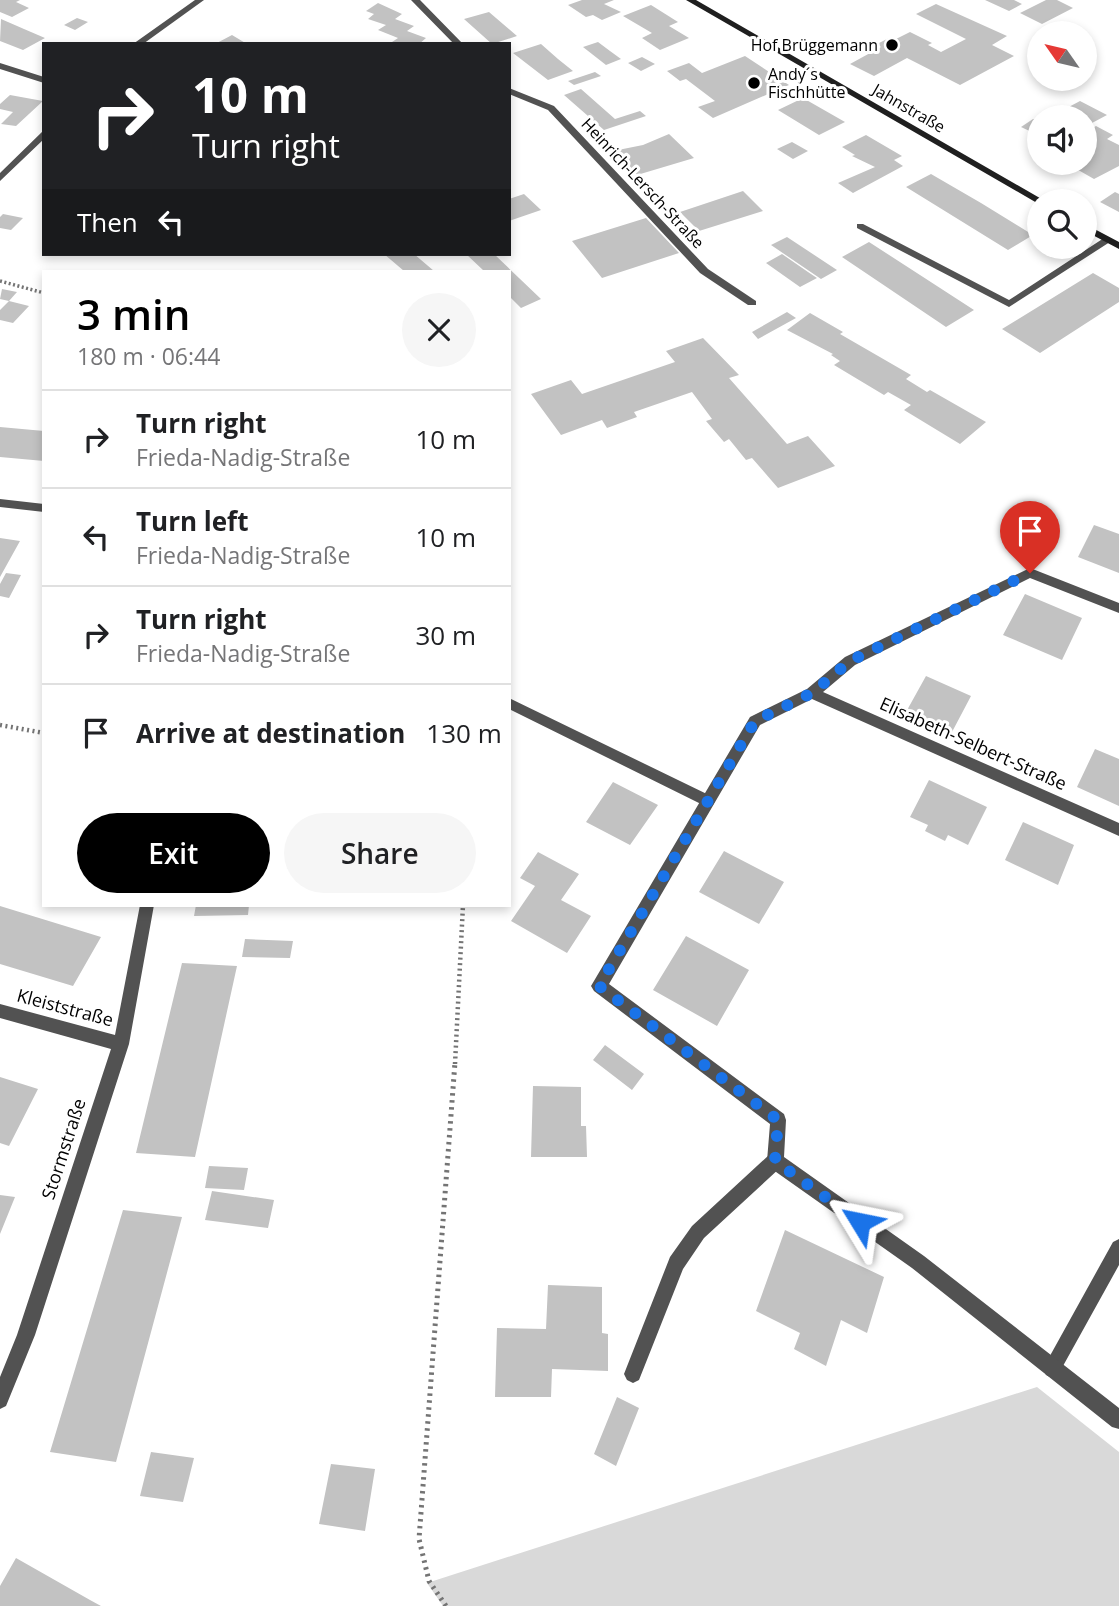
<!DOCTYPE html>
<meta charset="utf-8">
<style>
:root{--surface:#fff;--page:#f6f6f6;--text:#202124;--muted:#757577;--line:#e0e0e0;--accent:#000}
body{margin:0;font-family:"Open Sans",sans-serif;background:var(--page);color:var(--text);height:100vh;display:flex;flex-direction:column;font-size:26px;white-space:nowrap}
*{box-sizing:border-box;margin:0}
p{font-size:23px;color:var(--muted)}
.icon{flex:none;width:38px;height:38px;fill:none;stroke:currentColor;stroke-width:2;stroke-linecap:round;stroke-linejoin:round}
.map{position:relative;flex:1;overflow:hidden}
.details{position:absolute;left:42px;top:270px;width:469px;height:637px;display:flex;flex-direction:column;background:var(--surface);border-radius:0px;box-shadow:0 4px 10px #0003}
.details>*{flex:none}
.hud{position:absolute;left:42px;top:42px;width:469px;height:214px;border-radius:0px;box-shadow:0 4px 10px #0003;background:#202124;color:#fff;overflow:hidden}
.needle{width:46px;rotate:304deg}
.tools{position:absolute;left:1027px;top:21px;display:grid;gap:14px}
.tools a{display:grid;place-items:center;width:70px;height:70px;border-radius:50%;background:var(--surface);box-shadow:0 4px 10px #0003;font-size:35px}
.pin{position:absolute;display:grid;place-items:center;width:60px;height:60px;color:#fff;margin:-72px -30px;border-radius:50% 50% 50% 0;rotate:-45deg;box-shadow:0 0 7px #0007}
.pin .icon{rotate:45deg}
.me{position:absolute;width:77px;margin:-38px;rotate:305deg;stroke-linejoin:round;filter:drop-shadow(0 0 5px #0008)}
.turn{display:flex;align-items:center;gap:24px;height:147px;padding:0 35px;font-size:32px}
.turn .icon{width:91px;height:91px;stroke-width:2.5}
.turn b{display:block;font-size:49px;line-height:60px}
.then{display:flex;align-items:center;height:66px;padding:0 35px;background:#0003;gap:14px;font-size:26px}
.round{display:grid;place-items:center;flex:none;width:74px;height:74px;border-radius:37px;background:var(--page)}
.overview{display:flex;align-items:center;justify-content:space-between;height:119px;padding:0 35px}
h1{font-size:42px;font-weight:600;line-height:52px;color:var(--accent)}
.action{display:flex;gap:14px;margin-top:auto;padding:14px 35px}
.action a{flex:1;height:80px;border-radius:42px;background:var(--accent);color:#fff;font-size:28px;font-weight:600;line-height:80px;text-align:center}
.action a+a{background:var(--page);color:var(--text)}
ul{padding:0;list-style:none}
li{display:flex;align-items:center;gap:21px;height:98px;padding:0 35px;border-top:2px solid var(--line)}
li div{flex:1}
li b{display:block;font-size:26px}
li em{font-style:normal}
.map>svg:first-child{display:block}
.green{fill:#d9d9d9}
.building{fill:#c2c2c2}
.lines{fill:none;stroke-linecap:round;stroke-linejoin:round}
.path-far2{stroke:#747474;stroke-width:3.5;stroke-dasharray:2 2.5;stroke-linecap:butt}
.path-far1{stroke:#747474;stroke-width:4.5;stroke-dasharray:2 3.5;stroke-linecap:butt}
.path{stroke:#747474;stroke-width:5;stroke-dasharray:2.5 4.5;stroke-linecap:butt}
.lane{fill:#525252;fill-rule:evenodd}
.street{fill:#525252;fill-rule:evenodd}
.secondary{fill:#1f1f1f;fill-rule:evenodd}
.route{stroke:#1a73e8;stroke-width:12;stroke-dasharray:0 21.6}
.poi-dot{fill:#000;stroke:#fff;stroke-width:2.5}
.labels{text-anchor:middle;stroke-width:6;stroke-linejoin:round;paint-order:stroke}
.far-poi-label{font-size:16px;fill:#000;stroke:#fff;text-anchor:end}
.far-street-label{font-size:16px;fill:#000;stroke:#fff}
.street-label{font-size:18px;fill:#000;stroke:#fff}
</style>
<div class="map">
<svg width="1119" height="1606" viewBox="0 0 1119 1606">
<rect width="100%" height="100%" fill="#fff"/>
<!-- green -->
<path class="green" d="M1037,1387L1119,1452V1606H443L427,1583Z"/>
<!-- building -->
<path class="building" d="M0,0H20L16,2L29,8L12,17L0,12Z
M582,0H614L604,4L621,12L602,20L593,15L586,17L568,5Z
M985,0H1014L1022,4L1009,11Z
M1046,0H1057L1073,8L1042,24L1020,13Z
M378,3L402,14L395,19L414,26L407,31L426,38L419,44H389L398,38L378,30L386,25L368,19L374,14L366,11Z
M936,4L1007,36L992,45L1014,56L960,85L907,58L874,76L850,64L881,47L877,44L889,38L894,40L910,32L932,43L928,45L941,52L966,39L916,14Z
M651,5L678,22L669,26L689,38L660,50L642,38L652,33L623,16Z
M489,12L517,36L492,44L464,19Z
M77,18L88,22L75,30L64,25Z
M1,19L24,29L45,38L23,50L0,41Z
M232,35L247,44H215Z
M598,42L610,51L621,59L606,65L583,47Z
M541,44L558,59L573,71L548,80L513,53Z
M745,56L789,85L713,118L698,107L715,101L686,79L680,81L667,71L689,63L702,73Z
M642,57L655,64L641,71L628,63Z
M595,72L601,76L574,85L568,81Z
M581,89L615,119L640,111L646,116L604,130L564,95Z
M10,95L43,101L16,126L1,124L13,112L0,109V104Z
M803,98L845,122L819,135L778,110Z
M1080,101L1107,115L1092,123L1065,109Z
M1033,119L1040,121L1038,135L1021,127Z
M1096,126L1113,135L1107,139L1119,145V166L1094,179L1066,163H1085V150L1092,147L1085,143V132Z
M669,134L694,158L637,175L613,151L643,145Z
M866,135L902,156L894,160L903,166L853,193L838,183L875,167L852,156L855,155L842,147Z
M792,142L808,151L793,159L777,149Z
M931,174L981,203L1033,235L1008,250L906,187Z
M743,191L763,211L699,231L680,212Z
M1115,192L1119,194V212L1100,202Z
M524,194L541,210L509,221V199Z
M3,214L23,218L11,230L0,228V217Z
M646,218L679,253L602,278L572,241Z
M787,237L837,270L821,279L771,245Z
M869,242L920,275L974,310L946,327L842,257Z
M384,254H414L434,271H404Z
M466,254H494L541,299L521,308L509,296V271H484Z
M782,254L808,272L817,278L800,287L766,263Z
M1093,273L1119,288V302L1040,353L1002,329Z
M2,289L17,292L9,301L0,299Z
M9,301L29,306L13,323L0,320V310Z
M787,312L796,318L758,339L752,332Z
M810,313L843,332L840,334L911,375L906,379L927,392L930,390L986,422L960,444L904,410L911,405L888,392L884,395L834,365L840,361L831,355L833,354L787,330Z
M703,338L739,375L729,378L787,444L808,436L835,466L778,488L752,458L746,460L729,439L724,442L706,421L712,419L692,392L634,412L637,417L607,428L602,420L561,435L531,394L571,380L582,394L675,362L666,351Z
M0,427L44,431V461L0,457Z
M1094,525L1119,534V573L1078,557Z
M0,538L20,541L0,577Z
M6,573L21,575L9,598L0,596V584Z
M1025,594L1082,618L1062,660L1003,635Z
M926,676L971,696L952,732L906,712Z
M1095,749L1119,759V806L1077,787Z
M929,780L987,807L968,845L948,835L945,841L925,831L928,825L910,817Z
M613,782L658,805L630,845L586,822Z
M1023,822L1074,845L1058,885L1005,860Z
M724,851L784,882L759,924L699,892Z
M538,852L579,874L561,900L591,916L567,953L511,921L535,886L520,878Z
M196,905H249L248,915L194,916Z
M0,906L101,937L73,986L0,964Z
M686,936L749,970L717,1026L653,990Z
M245,939L293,941L290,958L242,957Z
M182,963L237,966L195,1157L136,1153Z
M605,1045L644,1074L632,1090L593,1060Z
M0,1077L38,1089L9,1146L0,1143Z
M533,1086L581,1087V1126H586L587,1157H531Z
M209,1166L248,1168L244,1190L205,1188Z
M212,1191L274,1200L268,1228L205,1220Z
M0,1195L15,1197L0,1234Z
M123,1210L182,1217L116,1462L50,1452Z
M785,1230L884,1277L867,1333L841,1320L826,1366L794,1349L800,1333L756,1311Z
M548,1285L602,1287V1333L608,1334V1371L552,1369L551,1397H495L497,1328L546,1329Z
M617,1397L639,1408L616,1466L594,1454Z
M151,1452L194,1458L183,1502L140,1496Z
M331,1464L375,1469L365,1531L319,1524Z
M16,1558L90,1600L101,1606H0V1586Z"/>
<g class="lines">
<!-- path-far2 -->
<path class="path-far2" d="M0,281L44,293"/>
<!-- path-far1 -->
<path class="path-far1" d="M0,725L44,733
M455,1064L463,905"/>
<!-- path -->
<path class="path" d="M446,1606L429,1581L419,1539L455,1062"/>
<!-- lane -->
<path class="lane" d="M857,224H863L1009,300L1104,238L1113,240L1009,307L857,228Z
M509,698L713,797L715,801L713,805L708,807L703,805L509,709Z
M775,1153L781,1155L783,1161L781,1167L704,1238L683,1269L639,1380L633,1383L627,1380L624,1374L670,1257L692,1226L769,1155Z
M1119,1239V1265L1058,1375L1052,1378L1046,1375L1043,1369L1046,1363L1113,1242Z"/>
<!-- street -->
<path class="street" d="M195,0H204L143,44H133Z
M411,0H420L463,44H454Z
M0,63L44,77V83L0,69Z
M509,88L554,106L708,269L756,301V305H748L700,273L548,110L509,94Z
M44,130V139L0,181V173Z
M0,499L44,504V512L0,507Z
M1030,568L1119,603V613L1030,578L855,665L823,692L1119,823V836L812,699L760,725L609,984L784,1114L786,1120L784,1157L924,1256L1119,1408V1429L1112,1427L912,1268L769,1167L767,1161L770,1124L594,991L591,986L750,717L807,689L845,657Z
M140,905H154L129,1044L35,1335L6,1406L0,1409V1377L17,1335L111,1049L0,1018V1004L115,1035Z"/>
<!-- secondary -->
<path class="secondary" d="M686,0H696L1045,201L1037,203Z
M1085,224L1119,242V249L1085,231Z"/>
</g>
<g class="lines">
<!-- route -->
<path class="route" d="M860,1222L775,1161L778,1120L599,986L755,721L812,693L850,661L1030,573"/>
</g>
<!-- markers -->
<g class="poi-dot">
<circle cx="892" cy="45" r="7"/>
<circle cx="754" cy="83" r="7"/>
</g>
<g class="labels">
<!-- far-poi labels -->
<g class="far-poi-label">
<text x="878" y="51">Hof Brüggemann</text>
<text x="768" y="80" text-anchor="start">Andy´s<tspan x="768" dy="18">Fischhütte</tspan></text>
</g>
<!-- far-street labels -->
<g class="far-street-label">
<text transform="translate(909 108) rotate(30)" y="6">Jahnstraße</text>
<text transform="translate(643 183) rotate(47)" y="6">Heinrich-Lersch-Straße</text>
</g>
<!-- street labels -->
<g class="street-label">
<text transform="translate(973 744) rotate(24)" y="6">Elisabeth-Selbert-Straße</text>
<text transform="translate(65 1008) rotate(15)" y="6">Kleiststraße</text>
<text transform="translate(64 1149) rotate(-72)" y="6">Stormstraße</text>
</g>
</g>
</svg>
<div class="tools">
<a><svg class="needle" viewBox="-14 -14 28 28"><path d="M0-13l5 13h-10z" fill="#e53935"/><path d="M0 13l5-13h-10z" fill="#757577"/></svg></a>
<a><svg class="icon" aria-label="sound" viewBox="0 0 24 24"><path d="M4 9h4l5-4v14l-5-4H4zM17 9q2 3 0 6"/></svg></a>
<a><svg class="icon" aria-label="search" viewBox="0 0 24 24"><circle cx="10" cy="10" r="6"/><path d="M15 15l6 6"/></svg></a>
</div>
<div class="pin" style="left:1030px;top:573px;background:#d93025"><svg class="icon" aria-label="arrive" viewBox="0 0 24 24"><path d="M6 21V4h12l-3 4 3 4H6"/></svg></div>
<svg class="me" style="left:860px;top:1222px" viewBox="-20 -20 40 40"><path d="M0-17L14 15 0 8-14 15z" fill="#1a73e8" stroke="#fff" stroke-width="4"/></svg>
<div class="hud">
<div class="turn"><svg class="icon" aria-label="right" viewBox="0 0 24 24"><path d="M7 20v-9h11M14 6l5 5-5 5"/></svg><div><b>10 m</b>Turn right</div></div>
<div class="then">Then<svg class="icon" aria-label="left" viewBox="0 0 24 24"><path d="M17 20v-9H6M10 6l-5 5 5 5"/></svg></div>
</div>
<section class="details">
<div class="overview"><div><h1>3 min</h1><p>180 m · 06:44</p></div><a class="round"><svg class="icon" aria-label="close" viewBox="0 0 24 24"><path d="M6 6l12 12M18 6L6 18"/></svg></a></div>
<ul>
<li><svg class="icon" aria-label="right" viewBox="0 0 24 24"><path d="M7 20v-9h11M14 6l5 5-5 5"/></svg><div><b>Turn right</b><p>Frieda-Nadig-Straße</p></div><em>10 m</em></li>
<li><svg class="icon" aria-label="left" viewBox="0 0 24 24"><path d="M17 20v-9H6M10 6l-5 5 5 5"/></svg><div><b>Turn left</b><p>Frieda-Nadig-Straße</p></div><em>10 m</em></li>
<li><svg class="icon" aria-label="right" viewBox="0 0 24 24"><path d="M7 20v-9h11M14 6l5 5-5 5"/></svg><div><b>Turn right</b><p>Frieda-Nadig-Straße</p></div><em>30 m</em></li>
<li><svg class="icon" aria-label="arrive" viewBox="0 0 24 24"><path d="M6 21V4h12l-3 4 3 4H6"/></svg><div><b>Arrive at destination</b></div><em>130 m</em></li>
</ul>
<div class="action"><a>Exit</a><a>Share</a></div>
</section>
</div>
